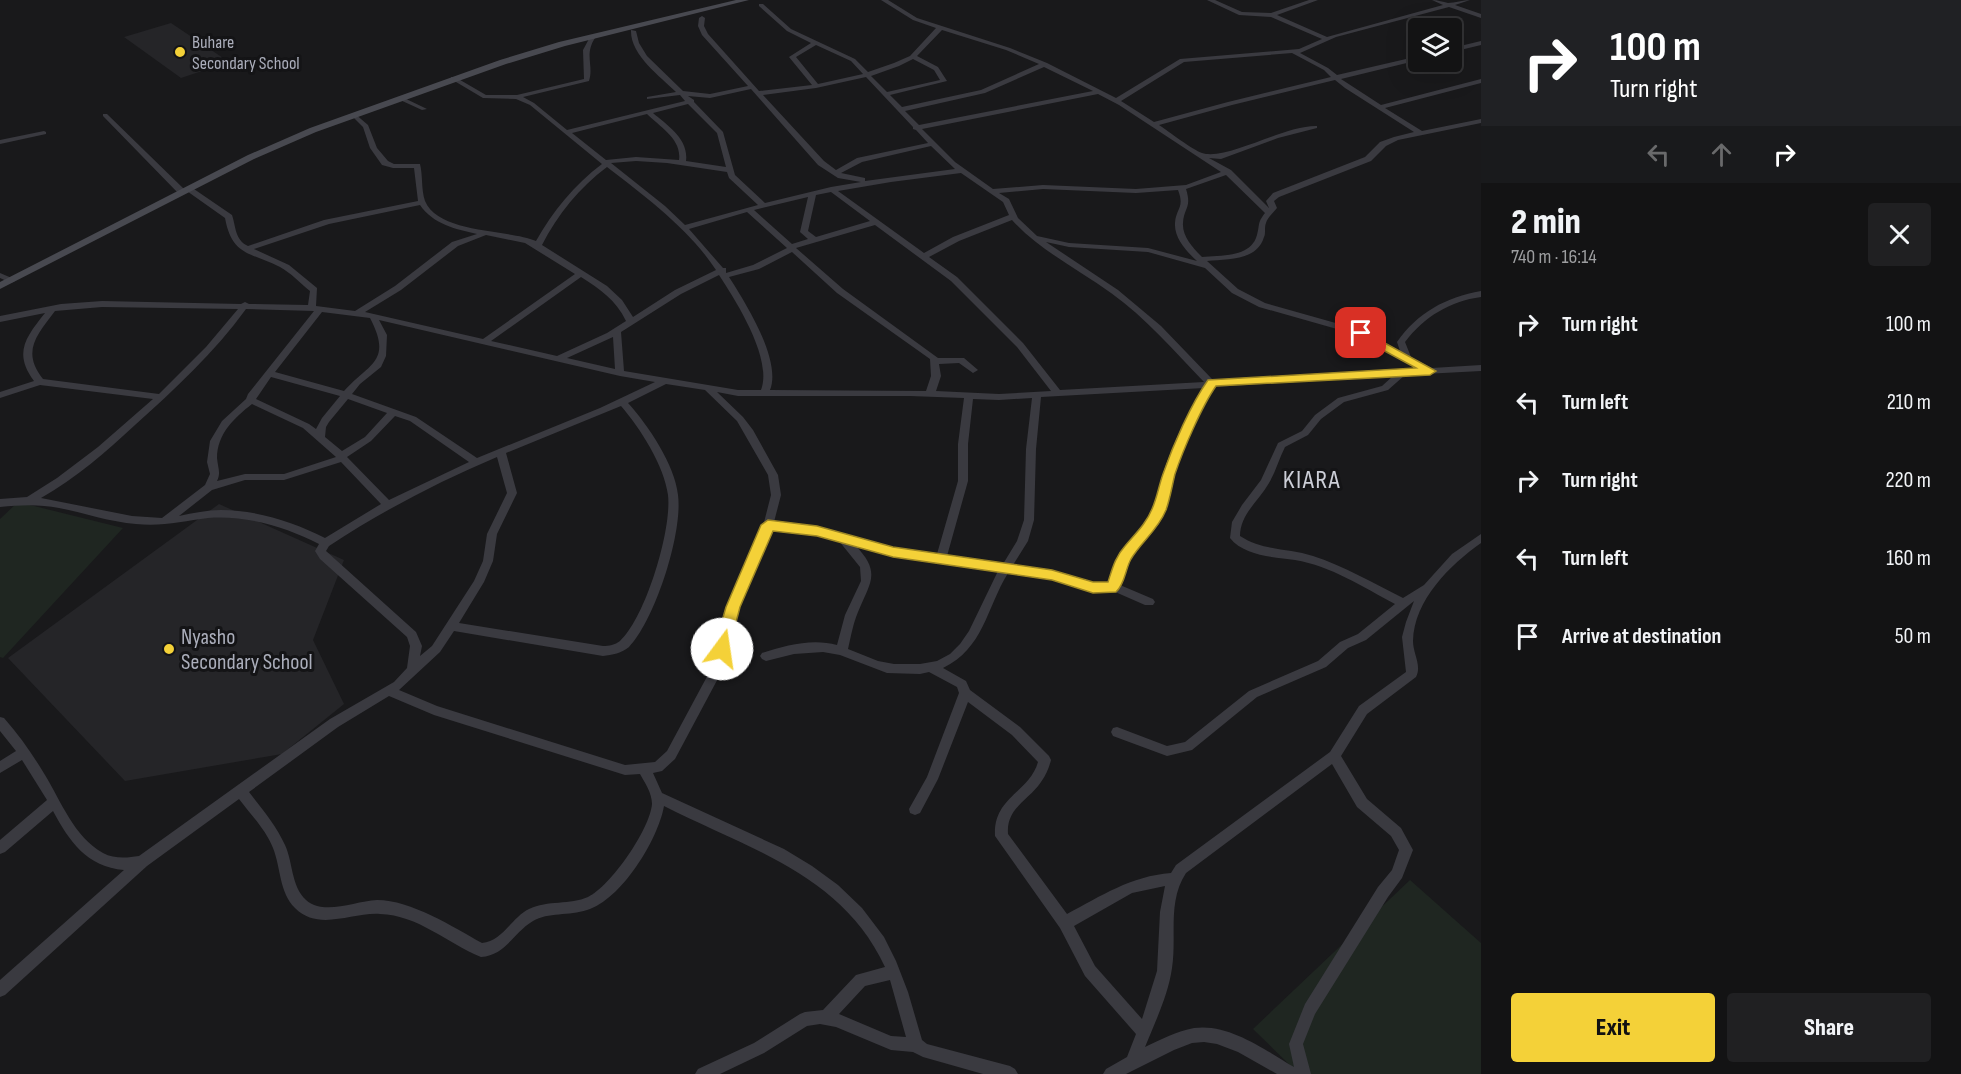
<!DOCTYPE html>
<meta charset="utf-8">
<style>
:root{--surface:#131314;--page:#202022;--text:#f1f3f6;--muted:#9d9ea0;--line:#323234;--accent:#f4d138}
body{margin:0;font-family:"Sofia Sans Condensed",sans-serif;background:var(--page);color:var(--text);height:100vh;display:flex;flex-direction:column;font-size:22px;white-space:nowrap}
*{box-sizing:border-box;margin:0}
p{font-size:20px;color:var(--muted)}
.icon{flex:none;width:33px;height:33px;fill:none;stroke:currentColor;stroke-width:2;stroke-linecap:round;stroke-linejoin:round}
.map{position:relative;flex:1;overflow:hidden}
.sheet{display:flex;flex-direction:column;background:var(--surface);width:480px}
.sheet>*{flex:none}
.hud{background:#202124;color:#fff;overflow:hidden}
.controls{position:absolute;left:1408px;top:18px;display:grid;gap:12px}
.controls a{display:grid;place-items:center;width:54px;height:54px;border-radius:6px;background:var(--surface);box-shadow:0 6px 24px #0002,0 0 0 2px var(--line);font-size:30px}
.pin{position:absolute;display:grid;place-items:center;width:51px;height:51px;color:#fff;margin:-26px;border-radius:12px;box-shadow:0 3px 9px #0006}
.me{position:absolute;width:66px;margin:-33px;rotate:14deg;stroke-linejoin:round;filter:drop-shadow(0 0 4px #0008)}
.turn{display:flex;align-items:center;gap:21px;height:126px;padding:0 30px;font-size:27px}
.turn .icon{width:78px;height:78px;stroke-width:2.5}
.turn b{display:block;font-size:42px;line-height:51px}
.lanes{display:flex;align-items:center;height:57px;padding:0 30px;background:#0003;justify-content:center;gap:30px;direction:ltr}
.lanes .off{opacity:.35}
.round{display:grid;place-items:center;flex:none;width:63px;height:63px;border-radius:6px;background:var(--page)}
.overview{display:flex;align-items:center;justify-content:space-between;height:102px;padding:0 30px}
h1{font-size:36px;font-weight:800;line-height:45px}
.primary-button{display:flex;gap:12px;margin-top:auto;padding:12px 30px}
.primary-button a{flex:1;height:69px;border-radius:6px;background:var(--accent);color:#111;font-size:24px;font-weight:800;line-height:69px;text-align:center}
.primary-button a+a{background:var(--page);color:var(--text)}
ul{padding:0;list-style:none}
li{display:flex;align-items:center;gap:18px;height:78px;padding:0 30px}
li div{flex:1}
li b{display:block;font-size:22px}
li em{font-style:normal}
main{display:flex;flex:1;min-height:0}
.map>svg:first-child{display:block}
.built{fill:#252528}
.green{fill:#1f2621}
.lines{fill:none;stroke-linecap:round;stroke-linejoin:round}
.street{fill:#3a3a40;fill-rule:evenodd}
.secondary{fill:#484950;fill-rule:evenodd}
.route{fill:#f4d138;stroke:#9f8824;stroke-width:1.5}
.poi-dot{fill:#f4d138;stroke:#141416;stroke-width:2}
.labels{text-anchor:middle;stroke-width:6;stroke-linejoin:round;paint-order:stroke}
.far-poi-label{font-size:18px;fill:#abaebb;stroke:#141416;text-anchor:start}
.poi-label{font-size:22px;fill:#abaebb;stroke:#141416;text-anchor:start}
.quarter-label{font-size:26px;letter-spacing:1.5px;fill:#ccced7;stroke:#141416}
</style>
<main>
<div class="map">
<svg width="1481" height="1074" viewBox="0 0 1481 1074">
<rect width="100%" height="100%" fill="#19191b"/>
<!-- built -->
<path class="built" d="M171,23L229,62L181,78L124,37Z
M219,504L344,560L313,640L344,704L282,754L125,781L8,658Z"/>
<!-- green -->
<path class="green" d="M18,502L123,528L3,658L0,657V519Z
M1410,880L1481,943V1074H1299L1253,1029Z"/>
<g class="lines">
<!-- street -->
<path class="street" d="M881,0H888L917,18L1010,48L1047,63L1116,98L1180,59L1299,49L1322,39L1271,17L1239,15L1207,0H1215L1242,12L1271,13L1309,0H1318L1277,15L1327,37L1443,5L1432,0C1438,0 1443,2 1448,3C1455,3 1463,0 1470,0L1455,5L1481,14V18L1449,7L1336,37L1300,53L1328,68L1337,75L1419,56V60L1341,79L1381,105L1481,79V83L1385,108L1422,131L1481,119V123L1398,140L1386,146L1371,161L1279,197L1274,201L1277,208C1273,213 1267,218 1266,223C1264,228 1266,233 1264,237C1257,261 1227,259 1207,261L1238,289L1265,303L1364,331L1400,351L1397,342C1417,313 1446,297 1481,291V297C1450,301 1424,317 1405,342L1411,357L1432,368L1481,365V371L1405,375L1388,390L1344,402L1321,419L1308,435L1285,447C1279,459 1276,471 1269,483C1259,501 1240,514 1240,536C1263,551 1288,548 1313,556C1344,566 1373,583 1403,598L1424,585L1452,554L1481,534V543C1450,565 1414,600 1413,641C1413,654 1422,665 1416,677L1367,714L1341,756L1367,799L1401,828L1413,850L1402,878L1388,897L1315,1014L1303,1044L1311,1074H1277L1238,1052L1217,1044L1204,1042L1192,1043L1174,1050L1126,1074H1103L1106,1069L1127,1057L1136,1034L1085,976L1060,928L995,836C993,797 1029,793 1038,762L1012,735L968,702L938,779L920,813L915,815L910,813L909,809L927,777L959,693L957,687L929,672L920,674L887,673L840,655L823,652L794,654L766,661L762,659L760,656L762,653C786,645 813,638 837,645L845,615L861,581L860,567L839,541L817,535L772,529L770,538L739,607L722,671L675,759L662,771L653,773L662,793L784,849L812,866L838,885L862,908L884,937L896,961L908,992L922,1040L927,1044L1010,1066L1015,1069L1018,1074H983L923,1057L913,1052L891,1050L836,1027L820,1024L807,1026L764,1053L720,1074H695L698,1069L754,1043L800,1014L805,1012L823,1010L856,975L885,967C842,874 748,849 664,806C658,840 621,900 587,910C569,916 548,912 533,921C513,933 506,955 481,957C447,943 418,915 380,914C352,912 319,932 295,908C279,892 281,868 273,848C266,830 251,815 239,799L147,866L5,995L0,997V980L124,870C87,867 69,841 53,811L5,852L0,854V840L47,800L22,760L0,773V761L16,751L0,731V717L4,718C20,736 33,755 45,775C61,801 74,837 103,853C114,859 127,858 139,856L330,719L394,682L407,668L410,646L407,637L320,559L315,551L319,544C286,527 246,515 208,518C184,521 161,527 136,524C110,522 85,513 59,508C39,504 20,505 0,507V499L27,497L57,478L98,447L153,399L40,385L0,398V392L34,381C13,353 26,337 45,313L0,322V316L61,304L102,301L241,304L245,302L249,304L308,305L310,291C300,283 291,273 280,267C250,252 232,256 225,218L184,189L191,187L232,215C236,227 235,240 248,246L324,220L418,201L414,168H393L382,165L370,148L363,127L351,115L354,113L368,125L377,148L388,161L394,164H420C423,176 421,189 425,201C439,234 508,229 536,241C553,211 574,185 602,164L530,105L516,99L483,98L451,79V77H455L486,95H517L584,79L583,50L590,37H594L595,38C584,55 594,65 589,81L523,97L534,103L567,130L685,101L680,95L647,99V97L676,92C660,76 630,55 631,30L636,31L639,43L647,56L683,91L710,94L748,86L702,35L698,26L699,18L702,16L705,18L704,26L708,34L759,91L812,85L789,57L811,43L787,31L759,6V4H763L791,29L855,59L868,72L894,63L910,56L936,28L913,20ZM942,30L1006,50L1039,64L981,90L902,107L890,95L947,81L938,67L917,56ZM816,45L851,61L863,74L818,84L796,57ZM1292,53L1324,70L1331,77L1228,102L1154,122L1121,101L1184,62ZM913,59L934,70L940,80L887,92L871,76L899,66ZM1044,67L1093,91L919,125L905,111L985,93ZM866,77L913,127V129L916,130L928,143L857,158L836,170L824,161L763,95L816,88ZM1335,80L1345,88L1414,132L1394,137L1380,142L1365,157L1273,193L1266,201L1269,208L1231,170L1209,158L1221,159L1278,138L1317,128V126C1284,125 1227,161 1202,153C1193,150 1168,131 1159,125L1232,105ZM751,89L818,165L838,178L861,182L831,187L765,203L735,175L723,132L694,102V100L688,96L710,98ZM1098,94L1119,105L1221,172L1186,185L1136,189L1043,185L993,189L955,162L922,129ZM688,104L717,133L726,167L686,161C689,139 667,125 653,113ZM647,114C660,127 682,139 679,160L636,157L606,160L572,133ZM931,146L955,169L865,181V178L841,173L862,162ZM636,161L667,163L727,172L729,178L758,205L685,225L665,206L611,163ZM607,167C646,197 689,229 716,270L675,290L633,317L622,300L607,286L542,245C558,214 579,188 607,167ZM961,173L1003,202L1009,215L953,237L924,253L838,191L891,182ZM1226,175L1265,213C1257,223 1260,225 1257,235C1251,258 1220,255 1202,257C1193,248 1182,236 1183,223C1184,207 1192,208 1186,189ZM1043,189L1136,193L1178,190C1185,208 1176,208 1175,223C1174,238 1187,252 1197,261L1148,248L1069,243L1037,236L1018,218L1009,199L999,193ZM831,192L870,221L816,237L808,231L816,195ZM808,197L800,232L808,239L792,244L754,210ZM420,205C433,224 455,229 477,234L452,242L395,286L355,311L316,306L317,288L289,265L254,249L329,224ZM747,212L787,248L753,265L726,273V268H723L689,229ZM1012,220C1039,250 1078,269 1111,293C1146,318 1174,351 1204,382L1060,390L1023,343L957,277L929,257L959,241ZM875,225L951,281L1017,347L1051,391L999,394L936,391L941,376L939,364L959,363L973,373L978,370L964,358H938L843,289L796,248ZM486,235L525,243L575,274L483,339L365,312L401,290L458,246ZM1046,242L1069,247L1148,252L1205,268L1232,293L1259,307L1358,335L1419,369L1216,381L1212,379L1161,326L1118,290ZM792,252L837,293L930,359L931,376L926,391L770,390C782,360 745,302 729,277L759,269ZM719,275C736,301 773,359 761,390H738L624,371L621,332L681,294ZM581,277C600,289 616,300 626,321L607,333L557,356L491,341ZM102,307L238,309L206,347L159,394L43,379C21,351 37,335 55,311ZM246,309L314,311L248,394L246,399L222,421L210,441L207,462L210,474L205,485L162,518L132,516L41,498C76,478 106,452 135,425C175,389 214,353 246,309ZM322,312L370,318C393,362 369,363 344,391L275,372ZM379,320L620,376L655,382L600,408L477,458L416,417L352,394L360,384L381,367L386,356L387,335ZM613,337L615,369L567,358ZM1393,376L1382,386L1338,398L1315,415L1302,431L1278,443L1261,480L1242,505L1232,522L1230,538C1244,556 1274,557 1295,560C1331,566 1363,587 1395,604L1358,634L1340,642L1318,661L1249,691L1185,742L1167,746L1117,727L1113,728L1111,732L1113,736L1167,756L1192,750L1257,697L1326,667L1348,648L1366,640L1414,601L1406,622L1402,637L1406,672L1359,706L1330,752L1176,865L1171,873C1131,876 1101,896 1067,914L1008,834C1006,808 1028,801 1041,782C1046,775 1049,768 1051,760L1049,756L1020,727L970,690L966,681L943,668C984,648 986,609 1008,573L1052,579L1093,592L1113,591L1145,605H1153L1155,602L1153,599L1120,585L1127,564L1151,531L1164,510L1182,452L1199,414L1213,387ZM271,377L340,396L322,418L316,429L309,424L256,399ZM666,384L705,390L737,421L768,475L771,495L760,538L727,607L710,671L667,751L655,762L625,765L437,706L399,690L440,652L454,631L603,656C612,655 622,653 629,647C655,620 683,533 678,495C675,465 648,425 628,403ZM1204,388L1189,414L1172,452L1154,510L1119,560L1108,584H1093L1052,571L1013,565L1028,541L1034,520L1036,449L1041,397ZM717,392L738,396H910L964,398L958,444V481L937,554L893,548L817,527L774,522L781,495L778,475L753,430L743,417ZM1032,398L1026,449L1024,520L1017,541L1003,564L947,556L968,481V444L973,399L999,400ZM348,399L387,413L365,437L342,451L325,437L326,427L329,422ZM252,404L303,428L336,457L284,474H245L217,481C221,473 218,468 217,458C217,434 234,418 252,404ZM621,406C640,428 664,465 668,495C672,529 646,617 620,641C615,645 609,646 603,646L459,623L484,582L493,561L497,534L517,493L506,453ZM395,416L410,421L469,462L389,500L347,457L371,441ZM497,457L507,493L487,534L483,561L474,581L432,646L420,656L422,646L416,632L326,551L329,546C382,511 438,482 497,457ZM341,462L381,504L325,538C294,522 256,510 221,510C207,510 193,513 179,516L212,490L245,480H284ZM855,545L893,556L998,571L969,631L960,644L950,654L937,661L920,664H894L878,661L848,649C851,636 853,624 858,612C870,582 882,573 855,545ZM389,696L434,715L625,775L640,774C645,783 652,793 652,804C650,829 611,886 588,897C570,905 548,900 529,909C512,917 502,942 482,943C453,927 411,900 377,900C355,901 324,916 306,900C291,886 293,862 285,845C276,825 262,809 249,792L338,727ZM1332,764L1357,807L1391,836L1399,850L1392,870L1378,887L1305,1004L1289,1044L1294,1067C1265,1050 1229,1023 1194,1028C1177,1031 1160,1040 1145,1047C1155,1022 1168,996 1172,968C1177,936 1167,902 1186,873ZM1165,886L1160,912L1157,971L1142,1019L1095,966L1074,926L1132,893ZM890,980L906,1037L891,1036L839,1014L865,986Z
M1481,41V45L1452,52V48Z
M398,97H402L427,109L422,110L398,99Z
M103,114H107L185,190V194H179L103,116Z
M44,131L46,132V134L0,144V140Z
M0,273L14,279L15,281L11,283L0,278Z"/>
<!-- secondary -->
<path class="secondary" d="M736,0H749L565,46L506,64L316,132L254,159L0,289V282L248,155L310,128L500,60L559,42Z"/>
</g>
<!-- route -->
<path class="route" d="M1361,330L1436,371L1430,375L1216,386C1202,406 1183,450 1175,474C1172,486 1170,499 1166,510C1158,530 1141,542 1131,559C1125,570 1125,584 1116,592L1093,593L1052,580L893,557L817,536L773,531L740,607L729,649L722,655L714,649L726,607L761,525L768,520L817,526L893,547L1052,570L1093,582H1108C1112,570 1115,557 1125,546C1135,534 1146,524 1152,509C1157,498 1159,485 1163,474C1173,445 1191,404 1208,380L1416,368L1357,336V331Z"/>
<!-- markers -->
<g class="poi-dot">
<circle cx="180" cy="52" r="6"/>
<circle cx="169" cy="649" r="6"/>
</g>
<g class="labels">
<!-- far-poi labels -->
<g class="far-poi-label">
<text x="192" y="48">Buhare<tspan x="192" dy="21">Secondary School</tspan></text>
</g>
<!-- poi labels -->
<g class="poi-label">
<text x="181" y="644">Nyasho<tspan x="181" dy="25">Secondary School</tspan></text>
</g>
<!-- quarter labels -->
<g class="quarter-label">
<text x="1312" y="488">KIARA</text>
</g>
</g>
</svg>
<div class="controls">
<a><svg class="icon" aria-label="layers" viewBox="0 0 24 24"><path d="M12 4l9 5-9 5-9-5zM3 14l9 5 9-5"/></svg></a>
</div>
<div class="pin" style="left:1361px;top:333px;background:#d93025"><svg class="icon" aria-label="arrive" viewBox="0 0 24 24"><path d="M6 21V4h12l-3 4 3 4H6"/></svg></div>
<svg class="me" style="left:722px;top:649px" viewBox="-20 -20 40 40"><circle r="19" fill="#fff"/><path d="M0-13L10 11 0 6-10 11z" fill="#f4d138"/></svg>
</div>
<section class="sheet">
<div class="hud">
<div class="turn"><svg class="icon" aria-label="right" viewBox="0 0 24 24"><path d="M7 20v-9h11M14 6l5 5-5 5"/></svg><div><b>100 m</b>Turn right</div></div>
<div class="lanes"><svg class="icon off" aria-label="left" viewBox="0 0 24 24"><path d="M17 20v-9H6M10 6l-5 5 5 5"/></svg><svg class="icon off" aria-label="ahead" viewBox="0 0 24 24"><path d="M12 20V5M6 11l6-6 6 6"/></svg><svg class="icon" aria-label="right" viewBox="0 0 24 24"><path d="M7 20v-9h11M14 6l5 5-5 5"/></svg></div>
</div>
<div class="overview"><div><h1>2 min</h1><p>740 m · 16:14</p></div><a class="round"><svg class="icon" aria-label="close" viewBox="0 0 24 24"><path d="M6 6l12 12M18 6L6 18"/></svg></a></div>
<ul>
<li><svg class="icon" aria-label="right" viewBox="0 0 24 24"><path d="M7 20v-9h11M14 6l5 5-5 5"/></svg><div><b>Turn right</b></div><em>100 m</em></li>
<li><svg class="icon" aria-label="left" viewBox="0 0 24 24"><path d="M17 20v-9H6M10 6l-5 5 5 5"/></svg><div><b>Turn left</b></div><em>210 m</em></li>
<li><svg class="icon" aria-label="right" viewBox="0 0 24 24"><path d="M7 20v-9h11M14 6l5 5-5 5"/></svg><div><b>Turn right</b></div><em>220 m</em></li>
<li><svg class="icon" aria-label="left" viewBox="0 0 24 24"><path d="M17 20v-9H6M10 6l-5 5 5 5"/></svg><div><b>Turn left</b></div><em>160 m</em></li>
<li><svg class="icon" aria-label="arrive" viewBox="0 0 24 24"><path d="M6 21V4h12l-3 4 3 4H6"/></svg><div><b>Arrive at destination</b></div><em>50 m</em></li>
</ul>
<div class="primary-button"><a>Exit</a><a>Share</a></div>
</section>
</main>
